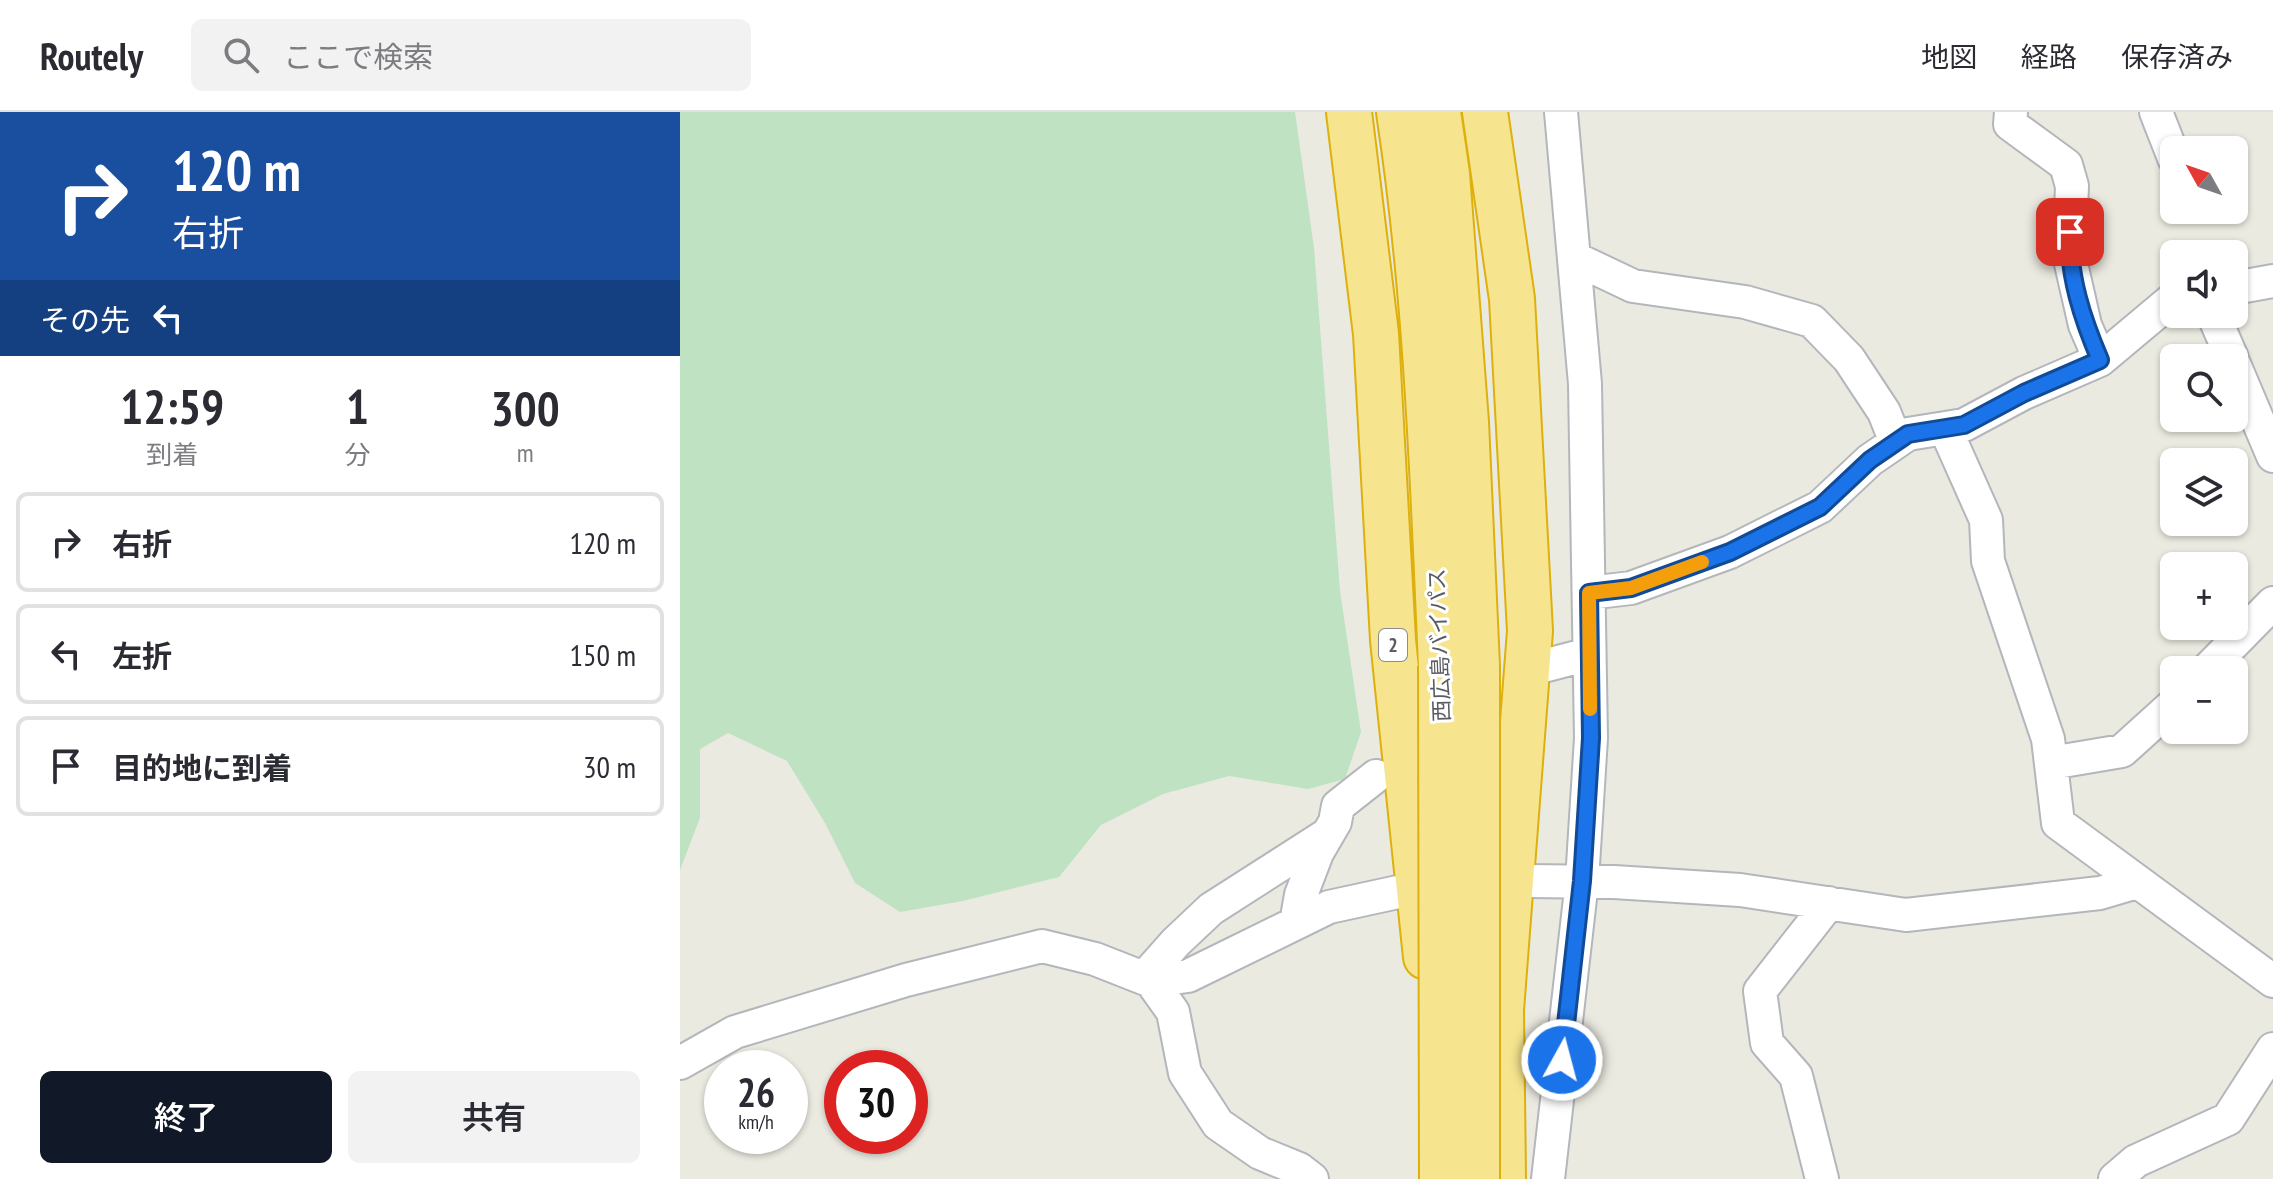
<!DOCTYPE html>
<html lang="ja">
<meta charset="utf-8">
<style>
:root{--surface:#fff;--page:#f2f2f3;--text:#2b2b33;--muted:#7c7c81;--line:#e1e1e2;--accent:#111827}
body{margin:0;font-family:"PT Sans Narrow","Noto Sans JP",sans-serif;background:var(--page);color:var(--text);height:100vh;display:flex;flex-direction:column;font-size:30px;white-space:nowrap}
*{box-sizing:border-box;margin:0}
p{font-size:26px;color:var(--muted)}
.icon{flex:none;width:44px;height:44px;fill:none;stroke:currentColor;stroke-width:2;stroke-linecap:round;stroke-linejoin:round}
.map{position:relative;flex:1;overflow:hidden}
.sheet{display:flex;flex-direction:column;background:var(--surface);width:680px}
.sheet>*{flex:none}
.hud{background:#1a4fa0;color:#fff;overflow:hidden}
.needle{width:52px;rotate:310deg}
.buttons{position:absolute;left:1480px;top:24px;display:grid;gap:16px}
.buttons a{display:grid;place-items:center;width:88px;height:88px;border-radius:12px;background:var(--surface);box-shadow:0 2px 6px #0004;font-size:40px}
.speed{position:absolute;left:24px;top:938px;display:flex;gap:16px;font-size:40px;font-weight:700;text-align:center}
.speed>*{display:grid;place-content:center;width:104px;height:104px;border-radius:50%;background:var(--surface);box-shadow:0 2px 6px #0004;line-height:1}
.speed small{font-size:20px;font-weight:400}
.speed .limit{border:12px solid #d22;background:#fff;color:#111}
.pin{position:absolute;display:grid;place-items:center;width:68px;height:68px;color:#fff;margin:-34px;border-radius:16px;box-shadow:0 4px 12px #0006}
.me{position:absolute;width:88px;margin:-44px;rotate:7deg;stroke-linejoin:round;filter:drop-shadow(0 0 6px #0008)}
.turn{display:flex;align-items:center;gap:28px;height:168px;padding:0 40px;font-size:36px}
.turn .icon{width:104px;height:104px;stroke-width:2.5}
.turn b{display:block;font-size:56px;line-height:68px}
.then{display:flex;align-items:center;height:76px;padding:0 40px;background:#0003;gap:16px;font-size:30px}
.eta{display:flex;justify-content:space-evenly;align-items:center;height:136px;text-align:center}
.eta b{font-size:48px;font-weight:600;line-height:56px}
.button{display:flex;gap:16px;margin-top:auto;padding:16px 40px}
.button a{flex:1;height:92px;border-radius:12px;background:var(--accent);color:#fff;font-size:32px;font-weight:600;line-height:92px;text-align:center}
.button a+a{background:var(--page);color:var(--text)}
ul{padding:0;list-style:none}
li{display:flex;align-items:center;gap:24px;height:100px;margin:0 16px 12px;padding:0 24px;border:4px solid var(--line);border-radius:12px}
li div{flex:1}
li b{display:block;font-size:30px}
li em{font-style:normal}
header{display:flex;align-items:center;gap:48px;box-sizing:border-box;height:112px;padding:0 40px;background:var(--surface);border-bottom:2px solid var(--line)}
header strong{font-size:38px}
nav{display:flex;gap:44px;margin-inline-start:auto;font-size:28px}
.search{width:560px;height:72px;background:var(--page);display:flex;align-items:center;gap:20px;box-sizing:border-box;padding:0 28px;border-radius:12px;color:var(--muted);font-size:30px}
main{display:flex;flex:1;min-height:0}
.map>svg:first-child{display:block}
.green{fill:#bee2c2}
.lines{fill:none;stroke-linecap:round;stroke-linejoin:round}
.minor-casing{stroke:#b3b6bb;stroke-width:36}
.highway-casing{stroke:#deb00e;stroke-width:48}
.minor{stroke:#fff;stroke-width:32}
.highway{stroke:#f6e58e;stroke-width:44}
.highway-bridge-casing{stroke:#deb00e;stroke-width:48;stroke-linecap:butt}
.highway-bridge{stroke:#f6e58e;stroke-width:44}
.route-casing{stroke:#114b97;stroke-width:20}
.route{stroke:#1a73e8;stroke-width:14}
.slow{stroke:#f59e0b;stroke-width:14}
.labels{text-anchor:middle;stroke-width:6;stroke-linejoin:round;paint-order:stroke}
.shield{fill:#fff;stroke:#8b8d90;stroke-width:2}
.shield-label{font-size:20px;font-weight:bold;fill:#595c61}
.street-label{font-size:22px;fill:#595c61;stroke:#fff}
</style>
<header>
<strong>Routely</strong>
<div class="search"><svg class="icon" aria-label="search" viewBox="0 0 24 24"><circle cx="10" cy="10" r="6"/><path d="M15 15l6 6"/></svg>ここで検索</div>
<nav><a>地図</a><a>経路</a><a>保存済み</a></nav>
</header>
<main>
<section class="sheet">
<div class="hud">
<div class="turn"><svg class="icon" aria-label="right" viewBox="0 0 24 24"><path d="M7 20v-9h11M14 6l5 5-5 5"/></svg><div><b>120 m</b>右折</div></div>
<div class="then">その先<svg class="icon" aria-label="left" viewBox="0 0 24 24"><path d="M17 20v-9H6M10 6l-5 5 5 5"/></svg></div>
</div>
<div class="eta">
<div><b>12:59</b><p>到着</p></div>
<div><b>1</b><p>分</p></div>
<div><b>300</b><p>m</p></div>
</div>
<ul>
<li><svg class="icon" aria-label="right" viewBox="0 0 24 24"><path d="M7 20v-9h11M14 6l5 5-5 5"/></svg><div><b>右折</b></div><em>120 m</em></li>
<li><svg class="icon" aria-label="left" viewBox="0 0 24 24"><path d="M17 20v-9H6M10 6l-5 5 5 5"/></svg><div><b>左折</b></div><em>150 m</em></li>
<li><svg class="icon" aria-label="arrive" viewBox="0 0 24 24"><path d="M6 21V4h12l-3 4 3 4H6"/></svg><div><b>目的地に到着</b></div><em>30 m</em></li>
</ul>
<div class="button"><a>終了</a><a>共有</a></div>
</section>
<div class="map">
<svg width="1593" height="1067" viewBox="0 0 1593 1067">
<rect width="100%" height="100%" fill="#ebeae1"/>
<!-- green -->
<path class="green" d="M0,0H615L634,136L660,479L681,620L665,667L628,677L549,664L483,682L421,713L379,765L283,789L220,800L175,771L145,711L107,649L48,621L20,637V706L0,758Z"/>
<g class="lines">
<!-- minor casing -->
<g class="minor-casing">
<path id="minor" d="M1331,0L1330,12L1386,53L1392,74L1389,143L1405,213L1420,248
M1476,0L1494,46
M894,146L953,174L1065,190L1132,209L1169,247L1204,300L1216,330
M1554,176L1593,169
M1533,202L1552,246
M1554,252L1593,344
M1265,316L1306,408L1308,449L1368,627L1378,711L1593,869
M909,481L951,476L1050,440L1140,395L1190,348L1228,322L1284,313L1344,281L1420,248L1494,186
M867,553L909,542
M1527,558L1593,491
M1371,651L1442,639L1494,592
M848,769L934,770L1060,778L1226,803L1420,781L1457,770
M616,811L621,783L637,741L655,710L658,694L696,664
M464,866L496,830L531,797L645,724
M471,869L493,900L505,961L538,1012L580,1041L619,1057L632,1067
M0,951L55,920L226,868L362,834L415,847L471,869L508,864L649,795L718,780
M868,1067L902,769L911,626L905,272L881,0
M1142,1067L1116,964L1087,931L1080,879L1149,791
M1435,1067L1456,1049L1548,1007L1593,937"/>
</g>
<!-- highway casing -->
<g class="highway-casing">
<path id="highway" d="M669,0L696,222L713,528L746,845
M719,0C747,183 753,369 761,554
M758,0L767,62L786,310L797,554
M805,0L832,187L850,519L821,898L823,1067"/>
</g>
<!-- minor -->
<use href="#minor" class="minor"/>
<!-- highway -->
<use href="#highway" class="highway"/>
<!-- highway-bridge casing -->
<g class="highway-bridge-casing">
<path id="highway-bridge" d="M761,554L762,1067
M797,1067V554"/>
</g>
<!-- highway-bridge -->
<use href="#highway-bridge" class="highway-bridge"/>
</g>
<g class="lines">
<!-- route casing -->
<g class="route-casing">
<path id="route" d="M882,948L902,769L911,626L909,481L951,476L1050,440L1140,395L1190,348L1228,322L1284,313L1344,281L1420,248C1403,208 1388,164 1390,120"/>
</g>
<!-- route -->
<use href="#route" class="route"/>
<!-- slow -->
<path class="slow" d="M910,597L909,481L951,476L1022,450"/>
</g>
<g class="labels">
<!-- shield labels -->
<rect class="shield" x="699" y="517" width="28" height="32" rx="6"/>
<g class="shield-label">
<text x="713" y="540">2</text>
</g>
<!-- street labels -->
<g class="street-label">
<text transform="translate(759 533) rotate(-92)" y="8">西広島バイパス</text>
</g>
</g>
</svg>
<div class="buttons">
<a><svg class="needle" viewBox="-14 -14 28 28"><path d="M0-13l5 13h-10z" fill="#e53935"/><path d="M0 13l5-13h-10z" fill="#7c7c81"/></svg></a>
<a><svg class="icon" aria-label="sound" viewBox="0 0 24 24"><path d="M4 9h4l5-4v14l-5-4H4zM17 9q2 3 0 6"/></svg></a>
<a><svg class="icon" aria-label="search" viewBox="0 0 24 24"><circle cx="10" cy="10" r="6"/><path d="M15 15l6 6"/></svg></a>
<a><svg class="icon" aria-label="layers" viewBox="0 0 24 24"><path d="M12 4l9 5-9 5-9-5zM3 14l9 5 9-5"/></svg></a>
<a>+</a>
<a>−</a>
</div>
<div class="speed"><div>26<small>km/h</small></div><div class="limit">30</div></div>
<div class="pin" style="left:1390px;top:120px;background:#d93025"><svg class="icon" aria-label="arrive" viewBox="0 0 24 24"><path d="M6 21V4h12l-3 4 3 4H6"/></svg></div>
<svg class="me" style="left:882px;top:948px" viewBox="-20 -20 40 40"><circle r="17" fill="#1a73e8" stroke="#fff" stroke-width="3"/><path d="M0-11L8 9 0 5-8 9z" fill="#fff"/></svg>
</div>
</main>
